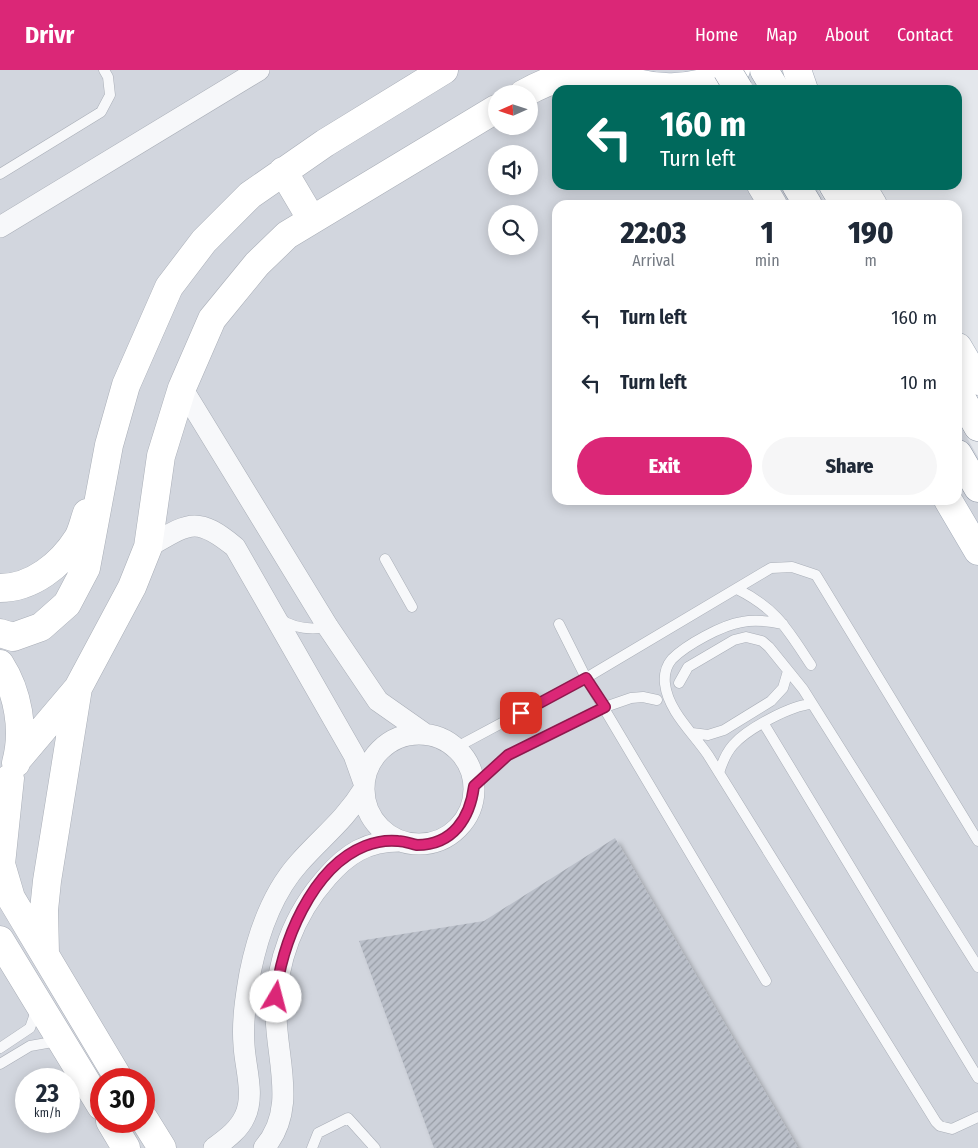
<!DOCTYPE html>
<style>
:root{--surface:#fff;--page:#f6f6f7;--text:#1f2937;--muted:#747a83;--accent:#db2777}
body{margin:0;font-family:"Fira Sans Condensed",sans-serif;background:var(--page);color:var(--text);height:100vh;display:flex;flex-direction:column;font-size:19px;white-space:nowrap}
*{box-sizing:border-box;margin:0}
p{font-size:16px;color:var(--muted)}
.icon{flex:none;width:28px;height:28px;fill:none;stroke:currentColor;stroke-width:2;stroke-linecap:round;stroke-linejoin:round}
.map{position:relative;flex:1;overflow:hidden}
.drawer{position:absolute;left:552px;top:130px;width:410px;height:305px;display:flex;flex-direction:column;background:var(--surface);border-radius:15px;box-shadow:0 2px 12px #0003}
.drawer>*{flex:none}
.guide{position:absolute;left:552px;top:15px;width:410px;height:105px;border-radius:15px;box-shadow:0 2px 12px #0003;background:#00695c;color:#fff;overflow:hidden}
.needle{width:32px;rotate:267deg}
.tools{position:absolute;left:488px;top:15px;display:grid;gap:10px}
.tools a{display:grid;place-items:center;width:50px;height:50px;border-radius:50%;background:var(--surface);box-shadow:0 2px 12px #0003;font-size:25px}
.speed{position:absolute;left:15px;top:998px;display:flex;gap:10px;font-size:25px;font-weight:700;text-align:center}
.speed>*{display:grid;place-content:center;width:65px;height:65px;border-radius:50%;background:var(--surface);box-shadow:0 2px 12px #0003;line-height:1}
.speed small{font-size:12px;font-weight:400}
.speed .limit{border:8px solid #d22;background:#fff;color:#111}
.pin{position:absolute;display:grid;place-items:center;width:42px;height:42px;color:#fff;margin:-21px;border-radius:10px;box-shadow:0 2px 8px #0006}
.me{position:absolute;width:55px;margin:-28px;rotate:8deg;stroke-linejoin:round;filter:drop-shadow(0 0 4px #0008)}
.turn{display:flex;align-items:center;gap:18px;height:105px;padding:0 25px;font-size:22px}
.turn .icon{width:65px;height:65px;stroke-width:2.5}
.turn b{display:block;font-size:35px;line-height:42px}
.eta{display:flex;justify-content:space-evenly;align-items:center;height:85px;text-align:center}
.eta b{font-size:30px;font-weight:800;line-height:35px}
.cta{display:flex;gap:10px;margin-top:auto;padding:10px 25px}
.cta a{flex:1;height:58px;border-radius:30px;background:var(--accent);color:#fff;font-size:20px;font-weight:800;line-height:58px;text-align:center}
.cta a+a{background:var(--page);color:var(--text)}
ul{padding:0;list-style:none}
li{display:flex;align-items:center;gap:15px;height:65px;padding:0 25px}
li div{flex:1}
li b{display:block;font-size:19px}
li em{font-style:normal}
header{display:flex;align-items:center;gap:30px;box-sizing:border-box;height:70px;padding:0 25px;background:var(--accent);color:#fff}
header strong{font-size:24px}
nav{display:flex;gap:28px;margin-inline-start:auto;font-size:18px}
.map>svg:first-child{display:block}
.built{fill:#d2d6de;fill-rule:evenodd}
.building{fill:url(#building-hatch);filter:url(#shadow)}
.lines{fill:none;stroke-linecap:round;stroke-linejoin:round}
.lane-casing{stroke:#a9aeb7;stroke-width:11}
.street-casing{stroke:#a9aeb7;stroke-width:22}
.secondary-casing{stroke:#a9aeb7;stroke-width:29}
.primary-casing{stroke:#a3abb8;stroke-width:29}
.highway-casing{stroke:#8b94a3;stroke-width:29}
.lane{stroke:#f7f8fa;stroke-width:10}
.street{stroke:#f7f8fa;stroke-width:21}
.secondary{stroke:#fff;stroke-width:28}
.primary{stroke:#fff;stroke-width:28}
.highway{stroke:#fff;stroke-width:28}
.highway-bridge-casing{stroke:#8b94a3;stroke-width:29;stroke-linecap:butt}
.highway-bridge{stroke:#fff;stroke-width:28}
.route-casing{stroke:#8e194d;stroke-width:12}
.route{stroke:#db2777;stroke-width:9}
</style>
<header>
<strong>Drivr</strong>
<nav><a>Home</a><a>Map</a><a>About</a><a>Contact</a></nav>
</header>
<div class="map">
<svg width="978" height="1078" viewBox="0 0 978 1078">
<defs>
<pattern id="building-hatch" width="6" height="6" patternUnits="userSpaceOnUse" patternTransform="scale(1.25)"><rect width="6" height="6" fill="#bbc0ca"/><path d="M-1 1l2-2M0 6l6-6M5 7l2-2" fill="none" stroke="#989da6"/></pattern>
<filter id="shadow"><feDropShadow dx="4.5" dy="4.5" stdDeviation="2.5" flood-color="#0004"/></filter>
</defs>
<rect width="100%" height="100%" fill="#e4e7ec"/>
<!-- built -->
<path class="built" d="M0,0H747L759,20H558V115H815L827,135H558V430H958V352L978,387V1078H0ZM496,24H529V56H496ZM496,84H529V116H496ZM496,144H529V176H496ZM26,1009H69V1051H26ZM101,1009H144V1051H101Z"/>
<!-- building -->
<path class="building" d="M615,768L798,1078H434L359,871L484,851Z"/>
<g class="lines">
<!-- lane casing -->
<g class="lane-casing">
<path id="lane" d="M0,104L101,42L110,25L108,7L104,0
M385,489L412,537
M737,519C777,539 787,559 811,595
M280,549C295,559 311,560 328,557
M559,554L586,608L766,911
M783,554C769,551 756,549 742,552C722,555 686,575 672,589C666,596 664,605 665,614C668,641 694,664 708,685L936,1052L940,1056L952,1059L978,1047
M679,613L688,597L734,570L746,567L762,571L769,577L803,619L978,897
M764,654L978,1008
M692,663L708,665L724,660L771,631L783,618L788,601
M455,678L586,608L771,498L792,497L816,505L978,771
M719,703C722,693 726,683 733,675C747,659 791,635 812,634
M474,716L508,685L605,637L631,628L643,627L657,630
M0,978L30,958L37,938
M0,994L30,976L58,971
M312,1078L318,1063L348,1048L375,1078"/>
</g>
<!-- street casing -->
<g class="street-casing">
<path id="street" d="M0,157L259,0
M182,318L328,557L378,631L425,664
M148,477C189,453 196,445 235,477L354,685L364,713
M364 719a55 55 0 1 1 110 0a55 55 0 1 1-110 0Z
M214,1078C226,1069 239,1060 245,1046C255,1025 245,997 244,975C242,951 246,926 250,903C258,864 272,823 299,793C322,767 345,750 364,719
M264,1078C298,1039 276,989 276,943C275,893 294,844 327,807C347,784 367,771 399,771"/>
</g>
<!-- secondary casing -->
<g class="secondary-casing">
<path id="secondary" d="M523,24C560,3 576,4 617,6
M283,101L312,150
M0,518C32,518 61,495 78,468C82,461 84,451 87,443
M0,563L13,567L41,557L67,534L86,498L109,375L126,315L169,217L204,171L250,125L325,73L444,0
M0,594C18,622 25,660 16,693
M17,690L78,618L132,517L148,477L161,386L182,318L212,249L257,194L287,165L496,39
M10,708L1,794L11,828L119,1009
M0,870L101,1036
M45,884L44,840L47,811L78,618
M144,1049L162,1078
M110,1051L126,1078"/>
</g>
<!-- primary casing -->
<g class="primary-casing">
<path id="primary" d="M608,0C649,25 695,21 736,0
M797,0L804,20
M761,115L773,135
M861,115L873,135
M958,277L978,311
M948,430L978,481"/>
</g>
<!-- highway casing -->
<g class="highway-casing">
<path id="highway" d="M764,0L776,20
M796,115L808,135
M833,115L845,135
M958,322L978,357
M958,384L978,418"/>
</g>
<!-- lane -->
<use href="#lane" class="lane"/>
<!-- street -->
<use href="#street" class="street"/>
<!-- secondary -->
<use href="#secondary" class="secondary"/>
<!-- primary -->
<use href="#primary" class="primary"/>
<!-- highway -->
<use href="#highway" class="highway"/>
<!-- highway-bridge casing -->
<g class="highway-bridge-casing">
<path id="highway-bridge" d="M727,0L739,20"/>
</g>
<!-- highway-bridge -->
<use href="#highway-bridge" class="highway-bridge"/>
</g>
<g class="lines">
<!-- route casing -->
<g class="route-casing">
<path id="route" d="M276,927C280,875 312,797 365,776C375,772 387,770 398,771C405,771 411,774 417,775C453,775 470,748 474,716L508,685L605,637L586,608L521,643"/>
</g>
<!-- route -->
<use href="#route" class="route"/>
</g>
</svg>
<div class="tools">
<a><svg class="needle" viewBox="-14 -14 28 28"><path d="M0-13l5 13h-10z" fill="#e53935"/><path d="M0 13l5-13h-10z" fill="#747a83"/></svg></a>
<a><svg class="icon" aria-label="sound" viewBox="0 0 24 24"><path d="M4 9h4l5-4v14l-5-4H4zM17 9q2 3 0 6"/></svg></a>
<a><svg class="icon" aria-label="search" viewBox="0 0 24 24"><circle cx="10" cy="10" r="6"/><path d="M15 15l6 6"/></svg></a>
</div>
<div class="speed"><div>23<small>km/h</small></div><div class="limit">30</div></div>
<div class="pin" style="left:521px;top:643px;background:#d93025"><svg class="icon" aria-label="arrive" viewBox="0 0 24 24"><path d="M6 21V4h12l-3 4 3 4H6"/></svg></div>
<svg class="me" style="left:276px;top:927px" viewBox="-20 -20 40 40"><circle r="19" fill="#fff"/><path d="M0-13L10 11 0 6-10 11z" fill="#db2777"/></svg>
<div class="guide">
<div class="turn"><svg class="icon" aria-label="left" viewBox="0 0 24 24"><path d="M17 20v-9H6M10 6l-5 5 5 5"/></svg><div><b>160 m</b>Turn left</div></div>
</div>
<section class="drawer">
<div class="eta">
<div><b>22:03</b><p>Arrival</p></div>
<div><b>1</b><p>min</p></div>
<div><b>190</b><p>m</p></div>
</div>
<ul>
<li><svg class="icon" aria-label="left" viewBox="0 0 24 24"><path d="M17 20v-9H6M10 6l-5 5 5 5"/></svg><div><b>Turn left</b></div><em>160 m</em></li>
<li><svg class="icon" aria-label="left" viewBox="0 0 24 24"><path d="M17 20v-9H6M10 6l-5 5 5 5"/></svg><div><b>Turn left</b></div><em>10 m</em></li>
</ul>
<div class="cta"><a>Exit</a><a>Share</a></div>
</section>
</div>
